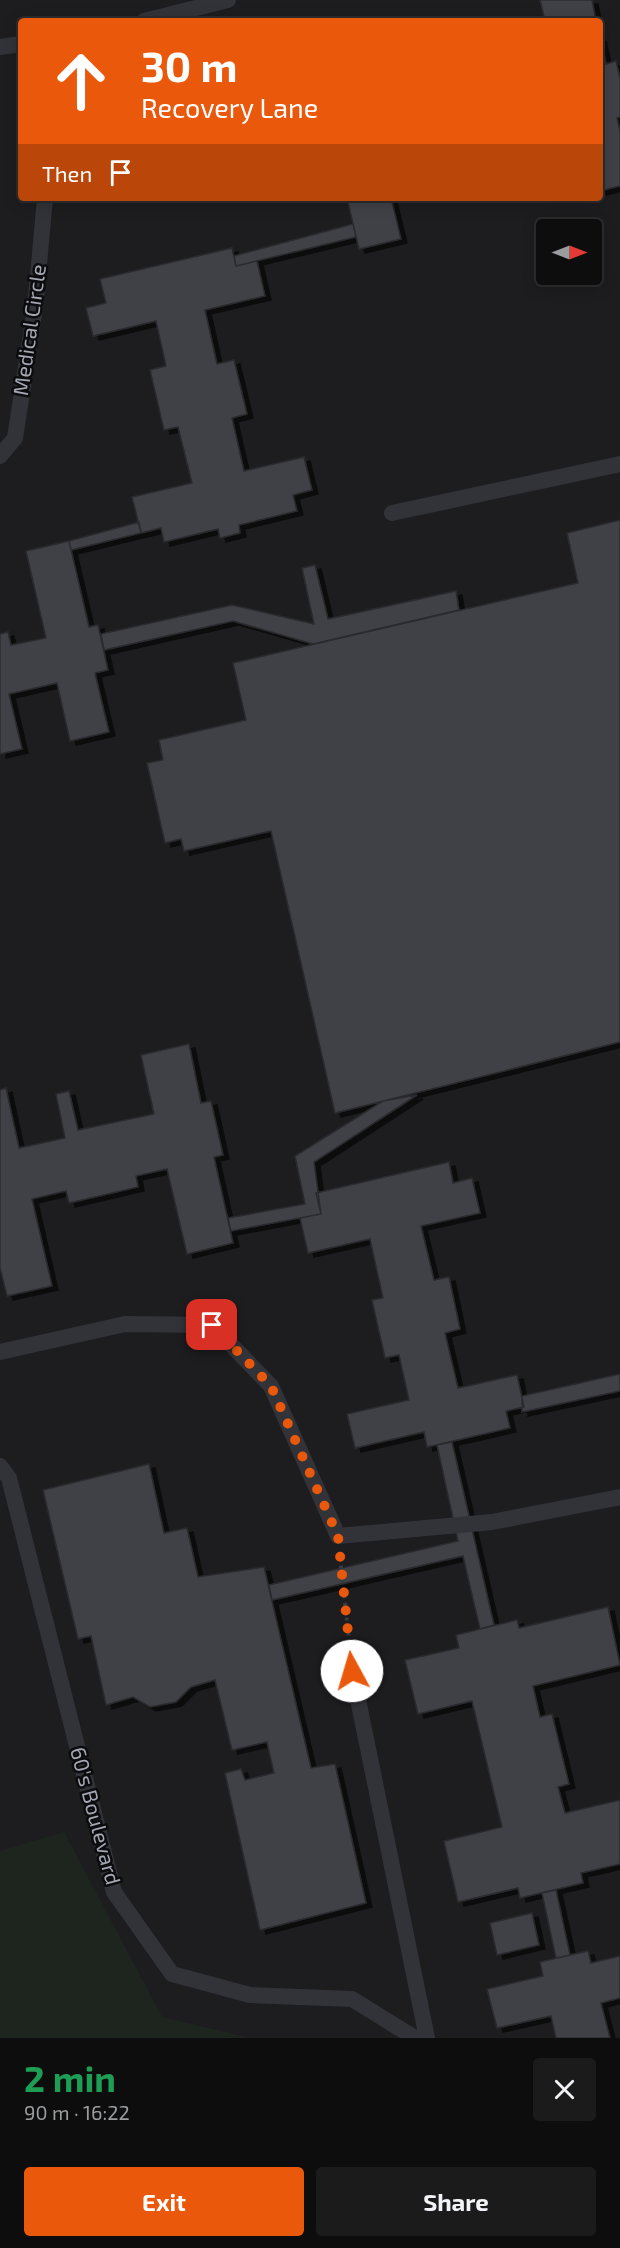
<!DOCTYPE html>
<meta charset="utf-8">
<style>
:root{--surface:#0d0d0e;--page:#1b1b1c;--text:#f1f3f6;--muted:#9a9c9e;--line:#2d2d2e;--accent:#ea580c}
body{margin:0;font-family:"Exo 2",sans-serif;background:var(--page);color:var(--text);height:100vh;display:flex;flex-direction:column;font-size:22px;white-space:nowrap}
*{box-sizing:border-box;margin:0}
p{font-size:20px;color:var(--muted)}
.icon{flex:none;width:33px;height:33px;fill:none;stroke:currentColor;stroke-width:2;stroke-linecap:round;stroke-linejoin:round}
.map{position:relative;height:2038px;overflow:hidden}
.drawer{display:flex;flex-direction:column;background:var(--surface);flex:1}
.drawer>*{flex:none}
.banner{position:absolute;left:18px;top:18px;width:585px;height:183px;border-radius:6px;box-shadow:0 3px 15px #0003,0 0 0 2px var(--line);background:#ea580c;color:#fff;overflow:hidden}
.needle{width:39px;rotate:90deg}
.fabs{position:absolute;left:536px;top:219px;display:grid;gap:12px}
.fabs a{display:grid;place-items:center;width:66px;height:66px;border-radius:6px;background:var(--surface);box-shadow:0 3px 15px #0003,0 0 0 2px var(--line);font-size:30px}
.pin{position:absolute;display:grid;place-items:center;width:51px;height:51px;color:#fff;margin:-26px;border-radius:12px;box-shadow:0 3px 9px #0006}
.me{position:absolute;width:66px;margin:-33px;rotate:354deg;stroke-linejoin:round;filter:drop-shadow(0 0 4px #0008)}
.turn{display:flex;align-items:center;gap:21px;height:126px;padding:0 24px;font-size:27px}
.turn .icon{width:78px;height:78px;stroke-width:2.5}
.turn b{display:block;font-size:42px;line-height:51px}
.then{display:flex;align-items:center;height:57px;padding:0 24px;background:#0003;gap:12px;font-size:22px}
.round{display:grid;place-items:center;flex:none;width:63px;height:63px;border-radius:6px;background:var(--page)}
.headline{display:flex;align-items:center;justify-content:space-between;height:102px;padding:0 24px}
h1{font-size:36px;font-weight:700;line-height:45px;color:#1e9e55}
.button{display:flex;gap:12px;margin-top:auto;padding:12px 24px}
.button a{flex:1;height:69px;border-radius:6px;background:var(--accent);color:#fff;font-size:24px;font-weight:700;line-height:69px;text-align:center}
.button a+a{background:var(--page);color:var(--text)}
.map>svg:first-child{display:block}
.built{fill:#1d1d20;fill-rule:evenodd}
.green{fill:#1e251f}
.building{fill:#404146;stroke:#2b2b2f;stroke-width:1.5;filter:url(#shadow)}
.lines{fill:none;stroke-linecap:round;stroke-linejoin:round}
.path{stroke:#383a3f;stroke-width:4;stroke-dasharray:3 4.5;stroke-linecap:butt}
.service{stroke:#323338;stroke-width:16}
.route{stroke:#ea580c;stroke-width:10;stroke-dasharray:0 18}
.labels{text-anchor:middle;stroke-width:5;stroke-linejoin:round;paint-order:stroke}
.street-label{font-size:21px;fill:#a3a8b3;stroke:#0c0c0e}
</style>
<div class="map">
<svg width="620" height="2038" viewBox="0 0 620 2038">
<defs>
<filter id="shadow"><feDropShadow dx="6" dy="4" stdDeviation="0" flood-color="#0009"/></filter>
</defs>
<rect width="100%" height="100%" fill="#111113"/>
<!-- built -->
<path class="built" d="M0,0H620V2038H0ZM21,21H600V198H21ZM546,230H591V274H546Z"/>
<!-- green -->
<path class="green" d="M64,1832L162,2017L250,2038H0V1851Z"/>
<!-- building -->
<path class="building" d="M540,0H592L596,21H545Z
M600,37L606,64L616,61L620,78V117L617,118L620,131V186L600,191Z
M347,198H391L401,239L359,249Z
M353,224L356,237L236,266L234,256Z
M232,248L236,266L257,261L265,296L205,310L217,364L234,360L247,414L232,418L244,471L304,457L312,490L293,495L297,511L239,525L240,533L220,538L218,529L164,542L161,528L141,533L132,497L192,483L178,427L164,430L150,370L166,366L156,321L93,336L86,308L106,303L100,279Z
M620,520V1042L335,1113L271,831L184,851L181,839L165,843L147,763L163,760L159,740L246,720L233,663L578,583L567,533Z
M139,522L141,533L71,550L69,541Z
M69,541L89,627L98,625L108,670L95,673L109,732L70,741L57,683L9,694L22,749L0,754V634L8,632L11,645L46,638L26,551Z
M315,565L328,619L456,591L459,610L313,644L233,621L104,650L101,634L232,605L314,624L302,568Z
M189,1044L201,1103L211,1101L223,1155L214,1157L233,1243L187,1254L167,1169L136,1176L138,1187L69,1203L66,1191L32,1199L52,1286L7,1296L0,1268V1090L6,1088L19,1148L65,1138L56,1094L69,1091L78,1130L154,1114L141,1055Z
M417,1095L314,1162L321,1214L231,1231L228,1218L305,1204L295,1156L383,1101Z
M449,1162L453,1183L472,1178L480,1213L421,1226L434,1280L449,1277L460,1329L445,1333L458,1388L517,1375L524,1407L506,1411L510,1428L427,1447L424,1432L355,1448L347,1414L409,1400L399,1355L385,1358L372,1300L383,1298L370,1239L308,1253L300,1218L321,1214L316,1193Z
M620,1374V1391L522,1412V1396Z
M452,1442L494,1625L480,1629L463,1556L272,1600L269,1585L458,1541L437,1445Z
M149,1464L164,1533L187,1528L198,1577L264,1567L311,1768L335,1764L366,1903L260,1930L225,1773L241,1769L245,1780L274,1773L267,1742L232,1750L215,1680L191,1687L176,1702L150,1707L133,1697L106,1705L91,1636L78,1639L43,1490Z
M608,1607L620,1665L533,1686L540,1717L552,1714L569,1784L558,1787L565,1813L620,1800V1864L581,1873L583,1883L520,1898L518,1888L458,1902L444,1841L502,1827L472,1701L418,1714L405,1660L459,1648L456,1635L517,1620L519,1628Z
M556,1890L570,1955L556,1958L542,1893Z
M532,1913L539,1945L497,1955L490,1923Z
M588,1951L591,1963L620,1956V1998L601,2003L610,2038H556L551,2016L497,2028L487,1989L543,1976L540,1962Z"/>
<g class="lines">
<!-- path -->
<path class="path" d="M340,1558L350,1649"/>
<!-- service -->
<path class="service" d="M144,21L228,0
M0,47L21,44
M0,456L15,438L35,308L45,198
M392,513L620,464
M0,1352L125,1324L212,1325L271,1386L338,1536L492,1522L620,1497
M0,1466L9,1478L114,1892L172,1974L250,1995L352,1999L415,2038
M352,1670L427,2038"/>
</g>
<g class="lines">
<!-- route -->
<path class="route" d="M212,1325L271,1386L338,1536L352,1671"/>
</g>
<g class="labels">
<!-- street labels -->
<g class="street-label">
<text transform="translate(30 330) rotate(-82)" y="7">Medical Circle</text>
<text transform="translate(95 1816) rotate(75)" y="7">60's Boulevard</text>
</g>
</g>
</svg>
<div class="fabs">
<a><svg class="needle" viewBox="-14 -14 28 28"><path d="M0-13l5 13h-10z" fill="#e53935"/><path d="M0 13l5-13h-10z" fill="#9a9c9e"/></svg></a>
</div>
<div class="pin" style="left:212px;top:1325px;background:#d93025"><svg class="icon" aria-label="arrive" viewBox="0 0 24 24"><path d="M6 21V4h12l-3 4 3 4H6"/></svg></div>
<svg class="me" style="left:352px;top:1671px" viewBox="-20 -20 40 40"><circle r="19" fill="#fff"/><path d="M0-13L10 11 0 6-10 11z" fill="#ea580c"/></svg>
<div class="banner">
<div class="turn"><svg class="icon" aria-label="ahead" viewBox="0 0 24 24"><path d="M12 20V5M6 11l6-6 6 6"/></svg><div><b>30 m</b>Recovery Lane</div></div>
<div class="then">Then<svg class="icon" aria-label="arrive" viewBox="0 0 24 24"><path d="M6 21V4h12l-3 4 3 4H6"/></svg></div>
</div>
</div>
<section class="drawer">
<div class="headline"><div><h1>2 min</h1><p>90 m · 16:22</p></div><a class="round"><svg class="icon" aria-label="close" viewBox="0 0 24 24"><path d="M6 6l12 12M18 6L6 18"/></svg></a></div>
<div class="button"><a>Exit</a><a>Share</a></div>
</section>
